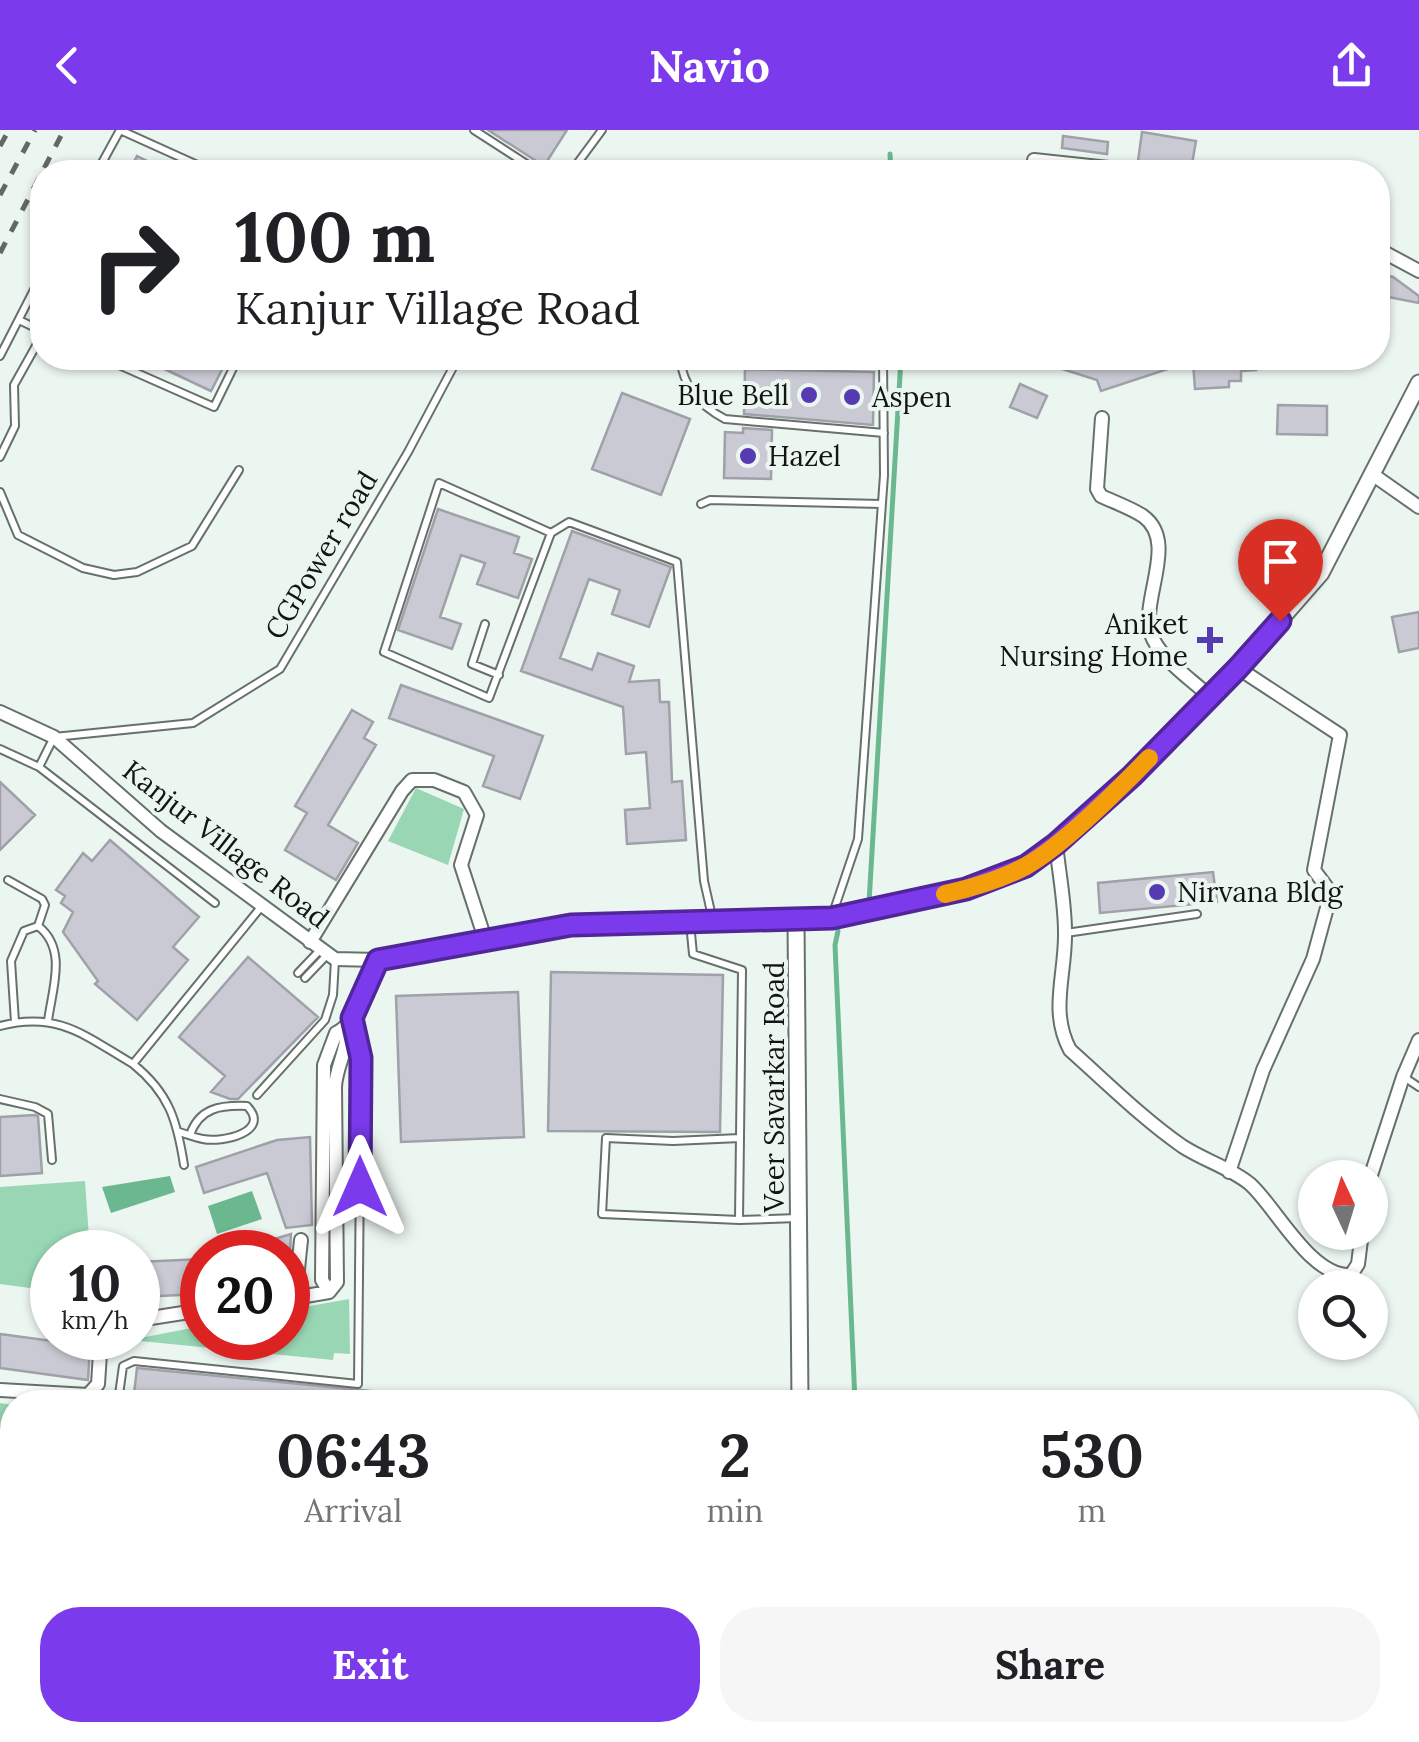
<!DOCTYPE html>
<style>
:root{--surface:#fff;--page:#f6f6f6;--text:#202124;--muted:#757577;--accent:#7c3aed}
body{margin:0;font-family:Lora,serif;background:var(--page);color:var(--text);height:100vh;display:flex;flex-direction:column;font-size:38px;white-space:nowrap}
*{box-sizing:border-box;margin:0}
p{font-size:32px;color:var(--muted)}
.icon{flex:none;width:55px;height:55px;fill:none;stroke:currentColor;stroke-width:2;stroke-linecap:round;stroke-linejoin:round}
.map{position:relative;flex:1;overflow:hidden}
.side{position:absolute;left:0px;top:1260px;width:1420px;height:352px;display:flex;flex-direction:column;background:var(--surface);border-radius:40px 40px 0 0;box-shadow:0 2px 8px #0004}
.side>*{flex:none}
.banner{position:absolute;left:30px;top:30px;width:1360px;height:210px;border-radius:40px;box-shadow:0 2px 8px #0004;background:#fff;color:var(--text);overflow:hidden}
.needle{width:65px;rotate:356deg}
.buttons{position:absolute;left:1298px;top:1030px;display:grid;gap:20px}
.buttons a{display:grid;place-items:center;width:90px;height:90px;border-radius:50%;background:var(--surface);box-shadow:0 2px 8px #0004;font-size:50px}
.speed{position:absolute;left:30px;top:1100px;display:flex;gap:20px;font-size:50px;font-weight:700;text-align:center}
.speed>*{display:grid;place-content:center;width:130px;height:130px;border-radius:50%;background:var(--surface);box-shadow:0 2px 8px #0004;line-height:1}
.speed small{font-size:25px;font-weight:400}
.speed .limit{border:15px solid #d22;background:#fff;color:#111}
.pin{position:absolute;display:grid;place-items:center;width:85px;height:85px;color:#fff;margin:-102px -42px;border-radius:50% 50% 50% 0;rotate:-45deg;box-shadow:0 0 10px #0007}
.pin .icon{rotate:45deg}
.me{position:absolute;width:110px;margin:-55px;rotate:0deg;stroke-linejoin:round;filter:drop-shadow(0 0 8px #0008)}
.turn{display:flex;align-items:center;gap:35px;height:210px;padding:0 40px;font-size:45px}
.turn .icon{width:130px;height:130px;stroke-width:2.5}
.turn b{display:block;font-size:70px;line-height:85px}
.eta{display:flex;justify-content:space-evenly;align-items:center;height:170px;text-align:center}
.eta b{font-size:60px;font-weight:800;line-height:70px}
.button{display:flex;gap:20px;margin-top:auto;padding:20px 40px}
.button a{flex:1;height:115px;border-radius:40px;background:var(--accent);color:#fff;font-size:40px;font-weight:800;line-height:115px;text-align:center}
.button a+a{background:var(--page);color:var(--text)}
header{display:flex;justify-content:space-between;align-items:center;height:130px;padding:0 40px;background:var(--accent);color:#fff;font-size:45px;font-weight:800}
.map>svg:first-child{display:block}
.green{fill:#98d6b4}
.water{fill:#6bb890}
.lines{fill:none;stroke-linecap:round;stroke-linejoin:round}
.stream{stroke:#6bb890;stroke-width:5}
.building{fill:#cacad4;stroke:#a0a0a9;stroke-width:2.5}
.service-casing{stroke:#67716b;stroke-width:10}
.minor-casing{stroke:#67716b;stroke-width:16}
.tertiary-casing{stroke:#67716b;stroke-width:19}
.service{stroke:#fff;stroke-width:6}
.minor{stroke:#fff;stroke-width:12}
.tertiary{stroke:#fff;stroke-width:15}
.rail{stroke:#636865;stroke-width:5;stroke-dasharray:12 12;stroke-linecap:butt}
.route-casing{stroke:#51269a;stroke-width:25}
.route{stroke:#7c3aed;stroke-width:18}
.slow{stroke:#f59e0b;stroke-width:18}
.poi-dot{fill:#563ab2;stroke:#ecf6f0;stroke-width:4}
.labels{text-anchor:middle;stroke-width:8;stroke-linejoin:round;paint-order:stroke}
.poi-label{font-size:28px;fill:#121513;stroke:#ecf6f0;text-anchor:start}
.street-label{font-size:28px;fill:#121513;stroke:#ecf6f0}
</style>
<header><svg class="icon" aria-label="back" viewBox="0 0 24 24"><path d="M15 5l-7 7 7 7"/></svg>Navio<svg class="icon" aria-label="share" viewBox="0 0 24 24"><path d="M12 15V3M7 8l5-5 5 5M5 13v7h14v-7"/></svg></header>
<div class="map">
<svg width="1419" height="1612" viewBox="0 0 1419 1612">
<rect width="100%" height="100%" fill="#ecf6f0"/>
<!-- green -->
<path class="green" d="M416,658L464,679L448,735L388,711Z
M85,1051L90,1122H52V1161L0,1154V1057Z
M349,1169L350,1224L334,1223L333,1230L130,1210L202,1196V1208H288V1180Z
M0,1273L12,1275V1307L0,1305Z"/>
<!-- water -->
<path class="water" d="M170,1046L175,1062L111,1083L102,1057Z
M252,1061L262,1089L217,1104L208,1076Z"/>
<g class="lines">
<!-- stream -->
<path class="stream" d="M890,24L891,42
M869,773L901,228
M838,801L835,815L855,1272
M0,1384L12,1388
M699,1600L737,1612
M948,1600L957,1612"/>
</g>
<!-- building -->
<path class="building" d="M488,0H567L544,36Z
M1142,2L1196,11L1191,40L1138,31Z
M1063,6L1108,12L1107,24L1062,18Z
M137,26L170,42H129Z
M1378,143L1393,147L1419,166V173L1378,165Z
M141,228H228L211,261Z
M1034,228H1076L1091,232L1106,228H1164L1168,239L1101,261L1097,250L1034,230Z
M1235,228H1255L1256,240L1241,241V251H1229V257L1195,259L1193,232H1235Z
M745,239L874,242L873,295L744,284Z
M1020,254L1047,266L1037,288L1010,277Z
M622,263L690,289L661,365L592,339Z
M1278,275L1327,276V305L1277,304Z
M743,298L772,300L771,349L724,348L725,302L743,303Z
M438,379L519,407L514,423L532,429L518,468L477,454L485,433L461,425L440,487L461,494L452,519L398,500Z
M572,401L671,437L649,497L612,484L620,460L589,449L560,528L592,540L598,523L634,536L629,552L659,550L660,572H669L672,652L682,651L686,710L627,714L625,680L650,678L646,622L626,624L623,577L521,541Z
M1419,482V518L1399,522L1392,487Z
M401,555L543,606L520,669L483,656L494,626L389,588Z
M352,580L373,592L364,608L376,615L328,695L358,713L336,750L285,720L307,683L295,676Z
M0,652L35,685L0,720Z
M110,710L199,787L173,817L188,830L137,890L95,854L98,851L63,802L73,782L61,773L65,766L56,760L83,723L92,731Z
M1213,742L1217,772L1100,783L1098,753Z
M248,827L318,887L238,969H230L211,962L225,946L179,907Z
M551,842L723,845L720,1002L548,1001Z
M518,862L524,1007L401,1012L396,866Z
M35,985L38,986L42,1043L0,1046V987Z
M310,1007L312,1095L286,1098L267,1043L204,1063L196,1037L277,1010Z
M291,1104L290,1122H241V1119Z
M202,1129V1164L138,1167V1132Z
M0,1204L90,1216L88,1250L0,1238Z
M137,1238L400,1264V1272H133Z"/>
<g class="lines">
<!-- service casing -->
<g class="service-casing">
<path id="service" d="M474,0L539,42
M97,42L120,0L213,42
M571,42L602,0
M19,190L42,201
M0,226L42,144
M103,228L214,277L238,228
M680,228C683,256 700,276 725,289L884,303
M0,327L15,296L14,255L37,214
M0,362L18,405L83,438L114,445L137,442L192,416L239,340
M701,374L710,370L882,374
M551,403L439,353L384,522L489,568L551,403L569,392L677,432L704,751L713,791
M485,494L472,534L499,545
M0,619L39,637L54,607L193,593L280,539L408,322L458,228
M39,637L215,773
M8,750L42,769L45,775L38,796C68,819 52,859 48,891
M832,786L858,709L884,345L883,228
M690,793L693,824L742,840L739,1090L798,1088
M1066,803L1197,784
M298,843L320,820
M305,848L327,825
M15,892L11,831L24,801L38,796
M0,896C59,881 85,906 133,934L261,777
M133,934C169,963 177,990 184,1035
M1404,947L1419,957
M257,965L325,890L333,865L335,830
M0,969L35,977L48,984L52,1030
M179,1002C187,1004 195,1008 203,1009C222,1013 272,1002 247,976C220,975 199,978 190,1005
M739,1090L602,1084L606,1008L673,1011L740,1008
M118,1272L123,1236L134,1231L358,1254L361,928L352,889"/>
</g>
<!-- minor casing -->
<g class="minor-casing">
<path id="minor" d="M1034,30L1146,42
M1378,119L1419,141
M1102,288L1097,359L1101,366C1114,372 1131,378 1143,386C1179,412 1140,469 1151,504C1159,528 1191,549 1209,566
M1372,344L1419,377
M0,582L54,607L161,701L335,829L378,830L571,795L796,791
M1056,714C1059,743 1065,773 1065,802C1066,844 1049,881 1070,920C1106,952 1142,988 1182,1016C1203,1030 1231,1038 1250,1054C1276,1077 1311,1148 1351,1145L1358,1134L1362,1102
M310,812L402,661L412,650H434L464,662L477,685L461,735L485,809
M346,898C349,918 336,936 335,957L337,1152L329,1162L322,1150L324,935L336,903C358,893 368,852 378,830
M1229,1042L1263,940L1313,829L1331,763L1314,740L1340,605L1238,538
M1370,1048L1403,947L1419,910
M295,1168L301,1110
M288,1169L329,1162
M138,1190L202,1180
M0,1260L88,1265L98,1254L101,1208"/>
</g>
<!-- tertiary casing -->
<g class="tertiary-casing">
<path id="tertiary" d="M800,1272L796,791L832,788L966,759L1026,736L1056,714L1132,645L1238,538L1321,443L1419,253
M800,1612L801,1600"/>
</g>
<!-- service -->
<use href="#service" class="service"/>
<!-- minor -->
<use href="#minor" class="minor"/>
<!-- tertiary -->
<use href="#tertiary" class="tertiary"/>
<!-- rail -->
<path class="rail" d="M0,16L9,0
M0,65L35,0
M0,123L64,0"/>
</g>
<g class="lines">
<!-- route casing -->
<g class="route-casing">
<path id="route" d="M360,1057L361,928L352,888L378,830L571,795L832,788L966,759L1026,736L1056,714L1132,646L1238,538L1280,491"/>
</g>
<!-- route -->
<use href="#route" class="route"/>
<!-- slow -->
<path class="slow" d="M945,764C972,758 1002,749 1026,736C1062,716 1119,659 1149,628"/>
</g>
<!-- markers -->
<g class="poi-dot">
<circle cx="809" cy="265" r="10"/>
<circle cx="852" cy="267" r="10"/>
<circle cx="748" cy="326" r="10"/>
<path d="M1205 495h10v10h10v10h-10v10h-10v-10h-10v-10h10z"/>
<circle cx="1157" cy="762" r="10"/>
</g>
<g class="labels">
<!-- poi labels -->
<g class="poi-label">
<text x="789" y="275" text-anchor="end">Blue Bell</text>
<text x="872" y="277">Aspen</text>
<text x="768" y="336">Hazel</text>
<text x="1188" y="504" text-anchor="end">Aniket<tspan x="1188" dy="32">Nursing Home</tspan></text>
<text x="1177" y="772">Nirvana Bldg</text>
</g>
<!-- street labels -->
<g class="street-label">
<text transform="translate(321 425) rotate(-59)" y="10">CGPower road</text>
<text transform="translate(226 714) rotate(38)" y="10">Kanjur Village Road</text>
<text transform="translate(774 957) rotate(-90)" y="10">Veer Savarkar Road</text>
</g>
</g>
</svg>
<div class="buttons">
<a><svg class="needle" viewBox="-14 -14 28 28"><path d="M0-13l5 13h-10z" fill="#e53935"/><path d="M0 13l5-13h-10z" fill="#757577"/></svg></a>
<a><svg class="icon" aria-label="search" viewBox="0 0 24 24"><circle cx="10" cy="10" r="6"/><path d="M15 15l6 6"/></svg></a>
</div>
<div class="speed"><div>10<small>km/h</small></div><div class="limit">20</div></div>
<div class="pin" style="left:1280px;top:491px;background:#d93025"><svg class="icon" aria-label="arrive" viewBox="0 0 24 24"><path d="M6 21V4h12l-3 4 3 4H6"/></svg></div>
<svg class="me" style="left:360px;top:1057px" viewBox="-20 -20 40 40"><path d="M0-17L14 15 0 8-14 15z" fill="#7c3aed" stroke="#fff" stroke-width="4"/></svg>
<div class="banner">
<div class="turn"><svg class="icon" aria-label="right" viewBox="0 0 24 24"><path d="M7 20v-9h11M14 6l5 5-5 5"/></svg><div><b>100 m</b>Kanjur Village Road</div></div>
</div>
<section class="side">
<div class="eta">
<div><b>06:43</b><p>Arrival</p></div>
<div><b>2</b><p>min</p></div>
<div><b>530</b><p>m</p></div>
</div>
<div class="button"><a>Exit</a><a>Share</a></div>
</section>
</div>
